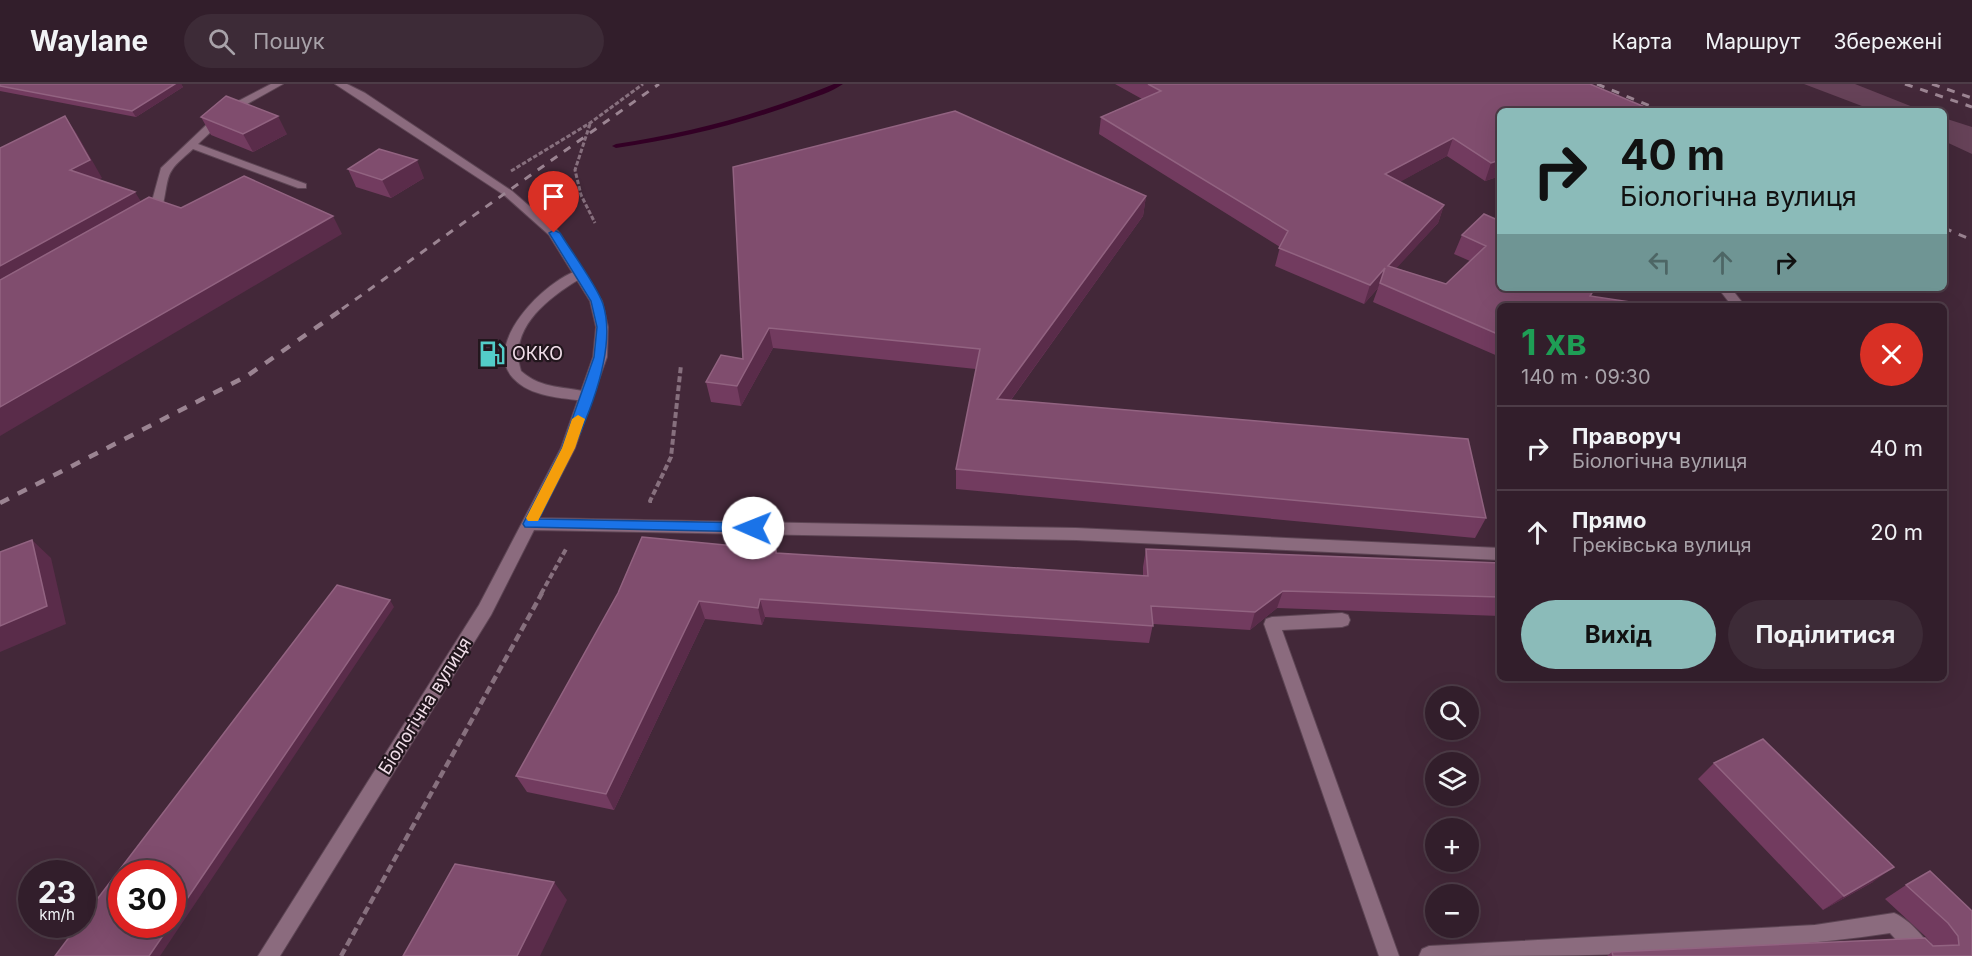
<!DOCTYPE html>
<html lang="uk">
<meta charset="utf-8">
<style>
:root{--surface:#321e2b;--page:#3d2b37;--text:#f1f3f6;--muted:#a8a2a9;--line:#4d3c47;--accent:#8bbbb9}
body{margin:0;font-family:Inter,sans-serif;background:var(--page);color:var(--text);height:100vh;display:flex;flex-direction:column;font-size:22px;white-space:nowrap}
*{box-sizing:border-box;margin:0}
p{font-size:20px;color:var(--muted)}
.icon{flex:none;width:33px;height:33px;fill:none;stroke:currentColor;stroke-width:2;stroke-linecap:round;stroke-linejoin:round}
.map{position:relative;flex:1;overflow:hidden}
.sheet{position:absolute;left:1497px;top:219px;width:450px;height:378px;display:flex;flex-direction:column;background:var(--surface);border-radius:9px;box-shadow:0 6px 24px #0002,0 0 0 2px var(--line)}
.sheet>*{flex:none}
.banner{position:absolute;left:1497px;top:24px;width:450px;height:183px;border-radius:9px;box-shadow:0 6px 24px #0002,0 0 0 2px var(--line);background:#8bbbb9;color:#111;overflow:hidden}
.buttons{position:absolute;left:1425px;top:602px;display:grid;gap:12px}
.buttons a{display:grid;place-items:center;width:54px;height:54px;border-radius:50%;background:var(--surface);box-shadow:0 6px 24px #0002,0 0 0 2px var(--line);font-size:30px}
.speed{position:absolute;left:18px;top:776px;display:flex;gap:12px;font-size:30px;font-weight:700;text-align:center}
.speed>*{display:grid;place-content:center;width:78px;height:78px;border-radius:50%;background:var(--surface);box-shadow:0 6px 24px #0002,0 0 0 2px var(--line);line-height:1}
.speed small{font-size:15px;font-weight:400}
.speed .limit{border:9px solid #d22;background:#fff;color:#111}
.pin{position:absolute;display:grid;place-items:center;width:51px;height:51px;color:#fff;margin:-62px -26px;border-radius:50% 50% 50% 0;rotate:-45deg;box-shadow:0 0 6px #0007}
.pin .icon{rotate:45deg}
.me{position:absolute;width:66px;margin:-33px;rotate:271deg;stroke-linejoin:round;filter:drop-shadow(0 0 4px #0008)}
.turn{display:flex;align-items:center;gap:21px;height:126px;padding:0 24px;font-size:27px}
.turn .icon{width:78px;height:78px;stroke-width:2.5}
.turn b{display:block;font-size:42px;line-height:51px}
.lanes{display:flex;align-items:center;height:57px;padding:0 24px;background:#0003;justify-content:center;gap:30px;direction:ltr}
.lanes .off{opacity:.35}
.round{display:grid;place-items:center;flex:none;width:63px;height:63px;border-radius:32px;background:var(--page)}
.headline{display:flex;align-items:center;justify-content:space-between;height:102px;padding:0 24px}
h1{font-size:36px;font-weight:700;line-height:45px;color:#1e9e55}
.cta{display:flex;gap:12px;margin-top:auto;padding:12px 24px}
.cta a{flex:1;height:69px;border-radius:36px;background:var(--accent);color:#111;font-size:24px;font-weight:700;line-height:69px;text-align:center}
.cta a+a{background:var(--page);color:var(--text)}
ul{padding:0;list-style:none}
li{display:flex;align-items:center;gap:18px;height:84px;padding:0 24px;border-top:2px solid var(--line)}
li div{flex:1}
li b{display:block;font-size:22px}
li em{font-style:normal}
header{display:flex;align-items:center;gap:36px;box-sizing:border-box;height:84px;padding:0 30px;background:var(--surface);border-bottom:2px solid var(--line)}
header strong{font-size:28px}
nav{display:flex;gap:33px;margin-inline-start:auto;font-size:21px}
.search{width:420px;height:54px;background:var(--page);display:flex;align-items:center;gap:15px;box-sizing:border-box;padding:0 21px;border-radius:33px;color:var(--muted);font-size:22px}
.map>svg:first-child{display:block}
.green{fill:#664258}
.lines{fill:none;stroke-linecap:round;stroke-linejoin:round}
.stream{fill:#330025;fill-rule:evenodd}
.service-casing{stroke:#5d4554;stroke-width:2}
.minor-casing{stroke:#5d4554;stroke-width:2}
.path-far2{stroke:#87707e;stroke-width:3;stroke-dasharray:4.5 2;stroke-linecap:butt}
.path-far1{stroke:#87707e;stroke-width:4;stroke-dasharray:6 3;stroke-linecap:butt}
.path{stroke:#87707e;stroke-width:4.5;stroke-dasharray:8 4;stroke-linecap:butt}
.service{fill:#8b6b7e;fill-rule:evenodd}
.minor{fill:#8b6b7e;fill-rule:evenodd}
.rail-far1{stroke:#9b8492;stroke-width:3;stroke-dasharray:8 8;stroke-linecap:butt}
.rail{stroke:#9b8492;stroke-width:4.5;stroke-dasharray:10 10;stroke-linecap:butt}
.wall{fill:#723b5f}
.shaded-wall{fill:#5a2c4a}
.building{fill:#804d6e;stroke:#926381;stroke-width:1.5}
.route{fill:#1a73e8;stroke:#114b97;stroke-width:1.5}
.slow{fill:#f59e0b}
.labels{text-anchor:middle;stroke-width:4.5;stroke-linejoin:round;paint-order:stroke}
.poi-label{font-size:18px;fill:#f0dde8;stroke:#22161d;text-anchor:start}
.street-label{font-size:18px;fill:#f0dde8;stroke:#22161d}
</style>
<header>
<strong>Waylane</strong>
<div class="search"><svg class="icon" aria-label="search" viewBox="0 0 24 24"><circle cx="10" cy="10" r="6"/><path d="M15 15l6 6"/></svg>Пошук</div>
<nav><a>Карта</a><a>Маршрут</a><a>Збережені</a></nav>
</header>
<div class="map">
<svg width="1972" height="872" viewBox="0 0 1972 872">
<rect width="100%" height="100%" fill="#432839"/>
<!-- green -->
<path class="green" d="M1804,0H1855L1923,27H1875Z
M1944,34L1972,43V70L1944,57Z"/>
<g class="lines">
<!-- stream -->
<path class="stream" d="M834,0H843C832,8 815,13 801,18C741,40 679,55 616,64L612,62L616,60C692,49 763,29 834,0Z"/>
<!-- service casing -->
<g class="service-casing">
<path id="service" d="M271,0H283L231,29L198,60L306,100V104H298L193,65C186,72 177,78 172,86C162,98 169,140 145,135L143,133L149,128L161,84L223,25Z
M579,186L585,190L583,193C551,212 507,243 521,287C542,306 566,302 591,309L593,312L591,315L586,317C562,314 530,313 513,294C481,259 547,195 579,186Z
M1342,529L1348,531L1350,536L1348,541L1342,543L1282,546L1399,872H1379L1264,540L1266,535L1272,533Z
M1894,829C1909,835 1929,857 1935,872H1911L1890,849C1734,872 1576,872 1419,872L1422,865L1429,862L1815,841Z"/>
</g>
<!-- minor casing -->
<g class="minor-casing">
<path id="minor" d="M335,0H347L365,9L512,107L558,147L602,217L608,243L607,273L575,364L539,434L1076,444L1500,464V476L1076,456L534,446L491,531L280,872H258L479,521L561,364L593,273L596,243L590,217L549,151L504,111Z
M1718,204H1731L1745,222H1732Z"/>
</g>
<!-- path-far2 -->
<path class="path-far2" d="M590,40L575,86L581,111L595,139
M511,87L590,39L643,0"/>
<!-- path-far1 -->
<path class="path-far1" d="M652,417H650L671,373L681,281
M541,510L566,465"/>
<!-- path -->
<path class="path" d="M341,872L542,509"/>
<!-- service -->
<use href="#service" class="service"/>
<!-- minor -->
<use href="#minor" class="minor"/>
<!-- rail-far1 -->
<path class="rail-far1" d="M1597,0L1662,27
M1905,0L1972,23
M1932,0L1972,14
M1944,144L1972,156
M342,225L659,0"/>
<!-- rail -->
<path class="rail" d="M0,419L247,292L344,224"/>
</g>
<!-- wall -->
<path class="wall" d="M0,0H181L183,3L136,33L0,7Z
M1115,0H1590L1652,26L1651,27H1500V92L1485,97L1447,72L1399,98L1444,121L1438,139L1396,184L1446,200L1470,177L1454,170L1462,151L1484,130L1500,222V273L1373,218L1378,204L1364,220L1275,182L1280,163L1099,50L1101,33L1142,15Z
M201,33L287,50L253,68L211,51Z
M733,83L1146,112L1143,132L1011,316L1486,434L1475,454L956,405V385L976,285L773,264L741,322L711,318L706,298L743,275Z
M348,85L424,94L391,114L356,103Z
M1146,465L1500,479V532L1277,524L1250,546L1153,540L1149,559L765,533L762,541L705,535L614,726L527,708L516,692L618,509L776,466L777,469L1143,492V483Z
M1714,679L1873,798L1823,826L1698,695Z
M1906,801L1972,827V872H1607L1612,868L1931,859L1925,852L1885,815Z"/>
<!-- shaded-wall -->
<path class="shaded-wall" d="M175,0H181L183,3L136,33L132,27Z
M65,32L77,50L102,94L83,104L70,86Z
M278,32L287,50L253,68L243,50Z
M1453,54L1447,72L1380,109L1385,90Z
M417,76L424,94L391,114L382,96Z
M1500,76V92L1485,97L1491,79Z
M135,108L147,127L0,209V182Z
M1146,112L1143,132L997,335V315Z
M1444,121L1438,139L1382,200L1388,182Z
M333,132L342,150L0,352V323Z
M1385,184L1378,204L1364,220L1370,201Z
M769,244L773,264L741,322L737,302Z
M32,456L51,474L66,540L0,568V542Z
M1283,507L1277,524L1250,546L1255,528Z
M760,515L765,533L762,541L758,524Z
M390,516L394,523L160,872H149L171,840H172V837Z
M699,517L705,535L614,726L606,710Z
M1894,783L1873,798L1823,826L1844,812Z
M554,798L567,816L540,872H517Z"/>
<!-- building -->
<path class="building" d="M0,0H175L132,27L0,2Z
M1148,0H1590L1652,26L1649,27H1500V76L1491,79L1453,54L1385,90L1444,121L1388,182L1446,200L1486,162L1462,151L1484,130L1500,137V204H1595L1590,212L1657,222H1500V251L1380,199L1385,184L1370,201L1279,164L1288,147L1101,33L1161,7Z
M226,12L278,32L243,50L201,33Z
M955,27L1146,112L997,315L1468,355L1486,434L956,385L980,265L769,244L737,302L706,298L721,271L743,275L733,83Z
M65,32L90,76L70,86L135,108L0,182V64Z
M379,65L417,76L382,96L348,85Z
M244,92L333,132L0,323V196L149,113L181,124Z
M642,453L776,466V469L1148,492L1146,465L1500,479V513L1283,507L1255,528L1151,522L1153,542L760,515L758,524L699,517L606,710L516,692L618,509Z
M32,456L47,522L0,542V468Z
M337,501L390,516L172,837V789H122V840H171L149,872H55L79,840H82V835Z
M1763,655L1894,783L1844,812L1714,679Z
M455,780L554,798L517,872H403Z
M1930,787L1972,827V872H1613L1612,868L1925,854L1933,862L1959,861L1958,852L1948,839L1906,801Z"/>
<!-- route -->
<path class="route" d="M554,146L560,149C571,167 597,202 603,220C622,280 566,380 539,435L753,439L760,444L758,448L525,443L523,440L562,364L594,273L597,243L591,217L549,149Z"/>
<!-- slow -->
<path class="slow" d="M578,331L585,335L575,364L538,437H528L526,434L562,364L572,335Z"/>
<!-- icons -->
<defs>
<g id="fuel-bare" transform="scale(2.07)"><path d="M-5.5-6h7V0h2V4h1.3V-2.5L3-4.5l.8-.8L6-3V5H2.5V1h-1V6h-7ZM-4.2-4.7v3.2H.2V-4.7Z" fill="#53cdc9" stroke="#22161d" stroke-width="2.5" paint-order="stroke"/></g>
</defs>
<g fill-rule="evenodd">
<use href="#fuel-bare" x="492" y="270"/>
</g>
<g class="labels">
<!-- poi labels -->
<g class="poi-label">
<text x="512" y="276">ОККО</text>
</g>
<!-- street labels -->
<g class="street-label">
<text transform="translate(425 622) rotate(-58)" y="6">Біологічна вулиця</text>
</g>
</g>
</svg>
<div class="buttons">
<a><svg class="icon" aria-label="search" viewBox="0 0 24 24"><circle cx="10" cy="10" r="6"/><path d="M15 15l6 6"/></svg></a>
<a><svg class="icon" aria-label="layers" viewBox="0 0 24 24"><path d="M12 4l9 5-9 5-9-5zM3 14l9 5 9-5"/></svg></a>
<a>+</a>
<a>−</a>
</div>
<div class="speed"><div>23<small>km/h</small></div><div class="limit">30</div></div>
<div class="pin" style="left:554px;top:149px;background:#d93025"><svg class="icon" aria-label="arrive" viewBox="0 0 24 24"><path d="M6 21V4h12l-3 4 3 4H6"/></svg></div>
<svg class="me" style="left:753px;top:444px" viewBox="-20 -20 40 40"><circle r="19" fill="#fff"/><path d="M0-13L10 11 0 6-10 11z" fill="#1a73e8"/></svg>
<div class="banner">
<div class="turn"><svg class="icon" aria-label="right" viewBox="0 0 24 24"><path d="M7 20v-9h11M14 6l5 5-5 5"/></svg><div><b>40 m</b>Біологічна вулиця</div></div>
<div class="lanes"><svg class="icon off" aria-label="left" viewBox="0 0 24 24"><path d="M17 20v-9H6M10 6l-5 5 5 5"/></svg><svg class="icon off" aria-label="ahead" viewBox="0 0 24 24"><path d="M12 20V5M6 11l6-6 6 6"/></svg><svg class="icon" aria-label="right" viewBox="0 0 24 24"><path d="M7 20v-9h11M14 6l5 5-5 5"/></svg></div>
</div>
<section class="sheet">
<div class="headline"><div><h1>1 хв</h1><p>140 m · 09:30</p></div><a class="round" style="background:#d93025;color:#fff"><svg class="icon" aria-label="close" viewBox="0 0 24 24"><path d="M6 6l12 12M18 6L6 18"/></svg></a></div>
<ul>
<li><svg class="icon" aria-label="right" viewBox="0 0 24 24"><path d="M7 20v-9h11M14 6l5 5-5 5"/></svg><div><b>Праворуч</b><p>Біологічна вулиця</p></div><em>40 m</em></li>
<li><svg class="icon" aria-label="ahead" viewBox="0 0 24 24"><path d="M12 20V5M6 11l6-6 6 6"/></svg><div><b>Прямо</b><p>Греківська вулиця</p></div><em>20 m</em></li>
</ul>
<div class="cta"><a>Вихід</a><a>Поділитися</a></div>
</section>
</div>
